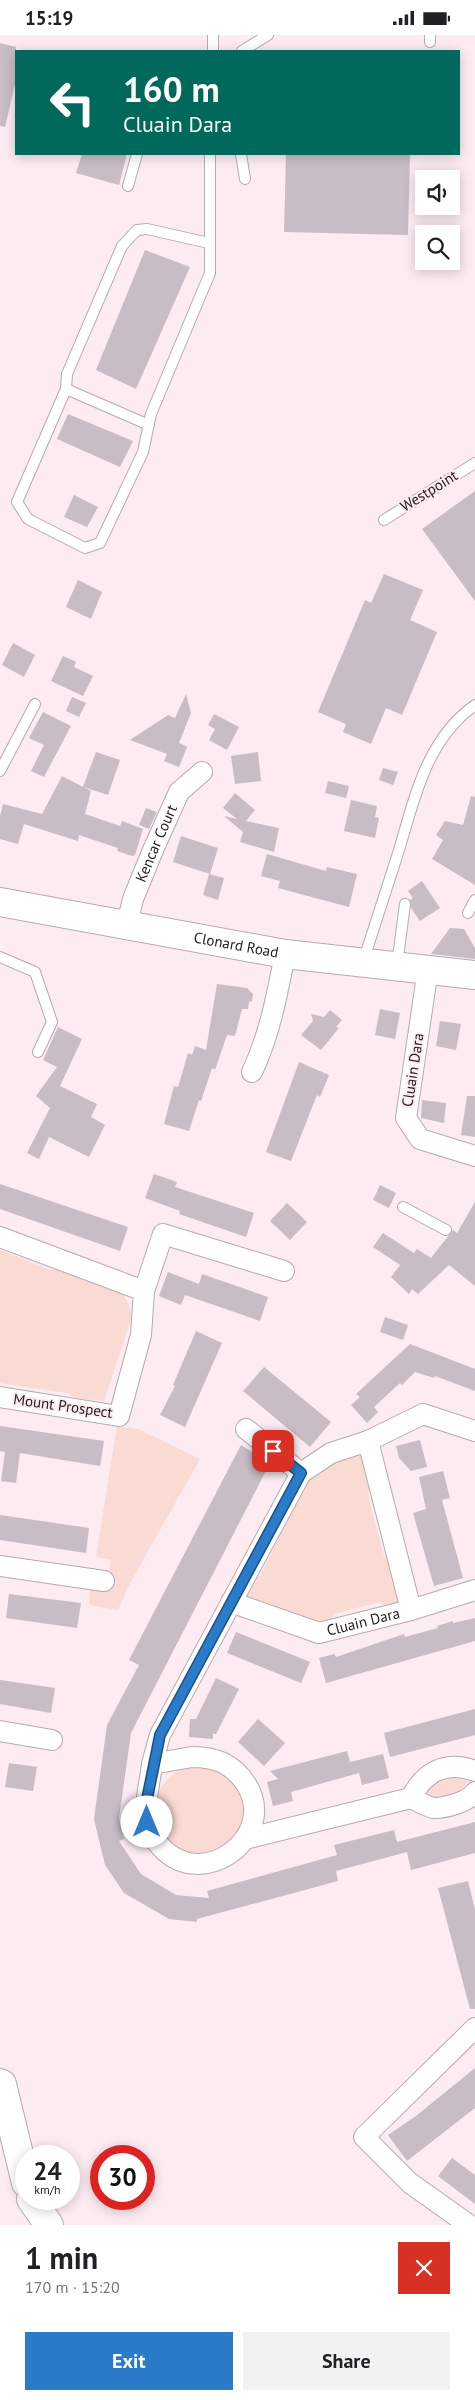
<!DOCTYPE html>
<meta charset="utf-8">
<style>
:root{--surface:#fff;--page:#f2f2f2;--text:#202124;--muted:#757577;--accent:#2a7bca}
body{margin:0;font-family:"PT Sans",sans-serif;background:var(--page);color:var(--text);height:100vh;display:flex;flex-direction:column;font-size:19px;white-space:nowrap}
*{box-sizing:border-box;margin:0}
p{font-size:16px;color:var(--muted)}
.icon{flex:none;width:28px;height:28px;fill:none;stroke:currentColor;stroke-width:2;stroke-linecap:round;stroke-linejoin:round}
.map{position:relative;height:2190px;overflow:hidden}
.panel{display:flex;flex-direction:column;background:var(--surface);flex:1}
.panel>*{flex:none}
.hud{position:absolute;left:15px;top:15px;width:445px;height:105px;border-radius:0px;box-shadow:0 2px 12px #0003;background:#00695c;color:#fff;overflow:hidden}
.tools{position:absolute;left:415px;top:135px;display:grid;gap:10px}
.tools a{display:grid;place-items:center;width:45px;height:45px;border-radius:0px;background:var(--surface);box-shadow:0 2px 12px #0003;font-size:25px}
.speed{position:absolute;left:15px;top:2110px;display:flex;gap:10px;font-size:25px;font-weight:700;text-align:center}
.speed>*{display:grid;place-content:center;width:65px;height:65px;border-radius:50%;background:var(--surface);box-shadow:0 2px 12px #0003;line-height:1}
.speed small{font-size:12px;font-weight:400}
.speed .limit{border:8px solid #d22;background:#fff;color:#111}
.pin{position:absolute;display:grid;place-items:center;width:42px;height:42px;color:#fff;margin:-21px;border-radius:10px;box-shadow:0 2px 8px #0006}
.me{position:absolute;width:55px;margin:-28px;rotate:0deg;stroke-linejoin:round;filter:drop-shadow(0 0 4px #0008)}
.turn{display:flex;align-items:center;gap:18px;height:105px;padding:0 25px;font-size:22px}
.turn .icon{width:65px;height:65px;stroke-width:2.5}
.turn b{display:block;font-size:35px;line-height:42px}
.round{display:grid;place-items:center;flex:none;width:52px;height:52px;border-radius:0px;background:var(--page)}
.overview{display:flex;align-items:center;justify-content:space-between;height:85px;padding:0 25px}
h1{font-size:30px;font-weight:700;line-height:38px}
.primary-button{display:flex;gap:10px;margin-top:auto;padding:10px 25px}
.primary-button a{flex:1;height:58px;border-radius:0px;background:var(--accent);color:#fff;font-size:20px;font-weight:700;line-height:58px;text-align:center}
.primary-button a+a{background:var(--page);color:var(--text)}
.status{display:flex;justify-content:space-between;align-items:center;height:35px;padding:0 25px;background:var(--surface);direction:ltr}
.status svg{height:14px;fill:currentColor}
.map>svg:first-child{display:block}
.green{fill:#f9dbd3}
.building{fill:#c8bcc5}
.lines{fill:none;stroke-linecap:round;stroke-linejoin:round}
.lane-casing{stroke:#b8a9ae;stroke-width:12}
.street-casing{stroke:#b8a9ae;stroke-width:22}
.secondary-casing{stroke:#b8a9ae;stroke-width:30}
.lane{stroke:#fff;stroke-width:10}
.street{stroke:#fff;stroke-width:20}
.secondary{stroke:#fff;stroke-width:28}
.route-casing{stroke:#1b5083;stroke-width:12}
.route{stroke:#2a7bca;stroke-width:9}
.labels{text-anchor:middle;stroke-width:4;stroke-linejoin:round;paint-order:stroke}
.street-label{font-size:15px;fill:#262022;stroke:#fcebf1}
</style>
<div class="status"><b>15:19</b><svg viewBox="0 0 49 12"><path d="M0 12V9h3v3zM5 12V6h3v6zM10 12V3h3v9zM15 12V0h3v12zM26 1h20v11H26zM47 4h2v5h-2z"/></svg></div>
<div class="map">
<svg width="475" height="2190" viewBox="0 0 475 2190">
<rect width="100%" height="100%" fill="#fcebf1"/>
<!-- green -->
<path class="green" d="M0,1215L50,1235L57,1233L124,1260L131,1275V1284L104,1366L75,1363L67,1358L0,1348Z
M117,1391L138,1394L200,1424L129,1550L118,1575L89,1570L90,1554L105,1557L111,1525L96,1522Z
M352,1418L363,1422L372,1450L368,1460L384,1521L392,1525L402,1560L395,1570L385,1571L379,1567L335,1579L330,1585L316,1590L242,1561L250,1543L260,1541L292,1476V1465L319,1435Z
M155 1775a44 44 0 1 1 88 0a44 44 0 1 1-88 0Z
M451,1737L469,1742C464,1761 440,1772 425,1757L428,1749Z"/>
<!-- building -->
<path class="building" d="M0,8L16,12V45L5,92L0,91Z
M82,119H127L119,150L76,138Z
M286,119H410L408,200L284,197Z
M145,215L190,232L136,354L96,335Z
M68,379L133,406L120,432L57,404Z
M475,456V566L422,494Z
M74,460L98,472L87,492L64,482Z
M384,539L423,555L410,585L437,597L402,680L386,673L371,709L343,697L346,689L318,677L365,565L371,568Z
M78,545L102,557L91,584L66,572Z
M13,608L35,620L24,642L2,630Z
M63,621L76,627L74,632L93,641L83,661L51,646Z
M186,659L191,678L179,708L187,712L179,732L164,726L167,719L130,705L168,680L175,683Z
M72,662L86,668L79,682L66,676Z
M43,677L71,691L44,742L31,736L44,710L29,703Z
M214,679L239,692L227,715L209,705L215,694L208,690Z
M96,717L120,725L108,760L83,752Z
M258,717L261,746L235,749L231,721Z
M383,733L398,737L393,750L379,745Z
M62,741L91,756L85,779L120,791L122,786L143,794L135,820L132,821L117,816L118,813L79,800L78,806L24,789L18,809L0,804V781L3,769L42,779Z
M328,746L349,751L346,763L325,758Z
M235,758L255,775L246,786L279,793L274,817L240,807L243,797L224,781L237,784L223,773Z
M471,761L475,762V850L432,824L443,805L436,800L445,786L463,790Z
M351,765L377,771L375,782L379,783L375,803L344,796Z
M146,773L157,777L149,794L139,790Z
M181,801L218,813L210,839L173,827Z
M267,819L326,836L327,832L357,839L349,872L278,853L280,846L261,841Z
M209,839L224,843L218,865L203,860Z
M422,846L440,873L420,886L411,873L410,865L413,863L408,856Z
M450,893L464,894L475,913V924L431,919Z
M217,949L247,953L253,959L252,966L249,967L248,974H242L235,1001L227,1000L215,1035L212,1033L201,1066L199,1065L189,1096L164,1089L174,1051L178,1052L188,1018L192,1020L195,1011L206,1015Z
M380,974L400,978L395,1004L375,1000Z
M330,975L342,985L336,992L339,993L321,1015L301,1000L313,986L311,979L324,982Z
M440,986L461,989L456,1015L436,1011Z
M58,992L82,1004L60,1051L97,1069L91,1082L105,1090L89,1122L49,1102L39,1124L27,1118L50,1073L36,1061L57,1032L43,1025Z
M299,1027L329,1040L320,1062L317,1060L291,1126L266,1117Z
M467,1061H475V1102L461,1100Z
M422,1065L446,1068L444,1088L421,1083Z
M154,1139L177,1147L175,1152L254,1178L246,1202L179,1179L180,1176L145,1163Z
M0,1149L128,1192L120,1216L0,1174Z
M380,1150L396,1158L389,1173L373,1165Z
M475,1167V1251L449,1230L418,1259L412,1254L409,1259L391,1242L400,1230L373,1212L383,1198L414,1218L417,1214L431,1223L453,1195L457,1198Z
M287,1168L307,1187L290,1205L270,1186Z
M168,1237L199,1249L202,1239L268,1262L260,1286L185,1260L181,1270L159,1261Z
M385,1282L408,1290L403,1305L380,1297Z
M196,1296L222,1308L185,1392L160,1380L175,1351L173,1350Z
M410,1309L475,1334V1356L435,1341L434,1343L415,1337L402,1350L400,1348L374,1372L378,1377L367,1388L351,1370L360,1362L356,1359Z
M264,1332L331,1387L310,1412L243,1356Z
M0,1391L104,1406L100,1431L20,1418L16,1448L1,1446L5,1417L0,1416Z
M420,1405L427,1432L411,1436L399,1423L396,1411Z
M241,1410L270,1428L131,1698L119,1783L124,1804L119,1806L141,1839L176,1860L209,1863L207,1856L337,1820L334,1810L394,1795L397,1807L475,1787V1818L411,1835L407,1817L336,1836L338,1846L197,1884V1887L169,1884L124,1858L105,1830L94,1784L107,1690L139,1630L129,1625Z
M443,1436L450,1463L442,1465L463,1543L434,1551L413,1478L426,1474L419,1442Z
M0,1480L89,1493L86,1518L0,1505Z
M9,1559L81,1568L77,1593L6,1583Z
M475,1583V1606L326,1648L319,1623L334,1619L336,1622L404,1599L405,1602L438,1593L437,1591L453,1586V1588Z
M236,1597L310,1627L301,1648L227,1618Z
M216,1643L239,1654L216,1699H213V1704L189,1702L190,1684H196Z
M0,1645L55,1653L51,1678L0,1669Z
M475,1674V1700L390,1722L384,1698Z
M258,1684L285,1708L264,1731L238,1707Z
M347,1716L350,1727L383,1719L389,1743L362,1750L359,1738L291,1757L293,1766L273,1771L267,1747L278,1744L270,1736Z
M9,1728L37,1732L33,1756L5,1752Z
M468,1846L475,1875V1974H470L438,1853Z
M475,2033V2073L407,2126L388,2100L416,2081Z
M452,2123L475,2140V2169L438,2141Z"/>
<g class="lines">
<!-- lane casing -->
<g class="lane-casing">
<path id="lane" d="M430,7V0
M213,16V0
M242,16L268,0
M241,119L245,144
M128,151L137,119
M209,208L147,194L137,195L122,211L67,339L66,354L17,467L28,484L85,513L100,508L143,417L151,379L210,238V119
M66,354L149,390
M384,485L475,428
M0,736L35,669
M468,878L475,865
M0,922L35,937L52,987L38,1017
M363,927C375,890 387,852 399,815C415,761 427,704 475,670
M397,930L405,869
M403,1172L446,1195"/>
</g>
<!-- street casing -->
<g class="street-casing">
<g id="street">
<path id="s1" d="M127,889L133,864L153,815L179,757L202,737"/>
<path d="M428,934L406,1083L420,1104L475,1121"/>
<path d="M252,1037C270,999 277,960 285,919"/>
<path d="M0,1202L144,1256L141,1300L119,1381L0,1362"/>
<path d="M144,1256L163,1199L284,1236"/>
<path d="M246,1394L301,1438"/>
<path d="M368,1406L411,1575"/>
<path d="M0,1531L104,1546"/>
<path id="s2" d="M231,1567L319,1598L411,1575L475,1555"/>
<path d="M0,1696L52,1705"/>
<path d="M192,1722C216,1722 233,1729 246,1749C279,1801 203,1858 161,1812C154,1805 148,1796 147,1786C144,1767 150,1748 152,1729Z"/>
<path d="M152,1729L160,1700L301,1438L331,1418L368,1406L423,1379L475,1396"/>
<path d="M411,1763C424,1737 446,1725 475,1736"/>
<path d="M245,1804L411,1763C417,1766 427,1772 434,1773C446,1773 468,1767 475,1757"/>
<path d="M469,2190L410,2148L364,2102L475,1993"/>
</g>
</g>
<!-- secondary casing -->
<g class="secondary-casing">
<g id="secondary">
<path id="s3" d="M0,867L285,919L475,940"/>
<path d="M0,2048L2,2049L26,2148"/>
<path d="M31,2164L49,2190"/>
</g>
</g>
<!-- lane -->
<use href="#lane" class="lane"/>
<!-- street -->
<use href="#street" class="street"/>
<!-- secondary -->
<use href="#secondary" class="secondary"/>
</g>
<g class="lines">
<!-- route casing -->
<g class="route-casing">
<path id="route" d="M147,1787L146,1769L160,1700L301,1438L273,1416"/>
</g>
<!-- route -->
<use href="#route" class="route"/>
</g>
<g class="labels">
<!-- street labels -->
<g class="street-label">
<text transform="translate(429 456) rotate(-32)" y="5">Westpoint</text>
<text dy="5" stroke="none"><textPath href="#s1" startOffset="86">Kencar Court</textPath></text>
<text dy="5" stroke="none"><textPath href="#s3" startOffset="240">Clonard Road</textPath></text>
<text transform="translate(413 1035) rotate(-81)" y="5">Cluain Dara</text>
<text transform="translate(63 1371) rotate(8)" y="5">Mount Prospect</text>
<text dy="5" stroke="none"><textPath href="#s2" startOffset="139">Cluain Dara</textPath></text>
</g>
</g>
</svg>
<div class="tools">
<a><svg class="icon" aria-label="sound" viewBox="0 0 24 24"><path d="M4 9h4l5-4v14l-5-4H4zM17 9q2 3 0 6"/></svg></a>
<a><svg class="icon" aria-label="search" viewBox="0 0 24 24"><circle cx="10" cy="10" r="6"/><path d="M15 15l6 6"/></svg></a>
</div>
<div class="speed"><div>24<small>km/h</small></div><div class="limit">30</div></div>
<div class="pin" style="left:273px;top:1416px;background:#d93025"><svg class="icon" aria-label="arrive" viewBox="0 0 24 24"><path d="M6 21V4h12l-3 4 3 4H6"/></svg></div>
<svg class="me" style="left:147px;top:1787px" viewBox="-20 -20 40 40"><circle r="19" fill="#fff"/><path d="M0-13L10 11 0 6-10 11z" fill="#2a7bca"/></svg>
<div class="hud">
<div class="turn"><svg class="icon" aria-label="left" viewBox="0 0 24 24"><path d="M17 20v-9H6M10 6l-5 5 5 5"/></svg><div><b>160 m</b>Cluain Dara</div></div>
</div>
</div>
<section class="panel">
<div class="overview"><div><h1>1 min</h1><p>170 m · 15:20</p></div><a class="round" style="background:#d93025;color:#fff"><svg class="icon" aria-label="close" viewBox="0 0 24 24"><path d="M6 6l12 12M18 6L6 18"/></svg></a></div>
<div class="primary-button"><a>Exit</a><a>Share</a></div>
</section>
